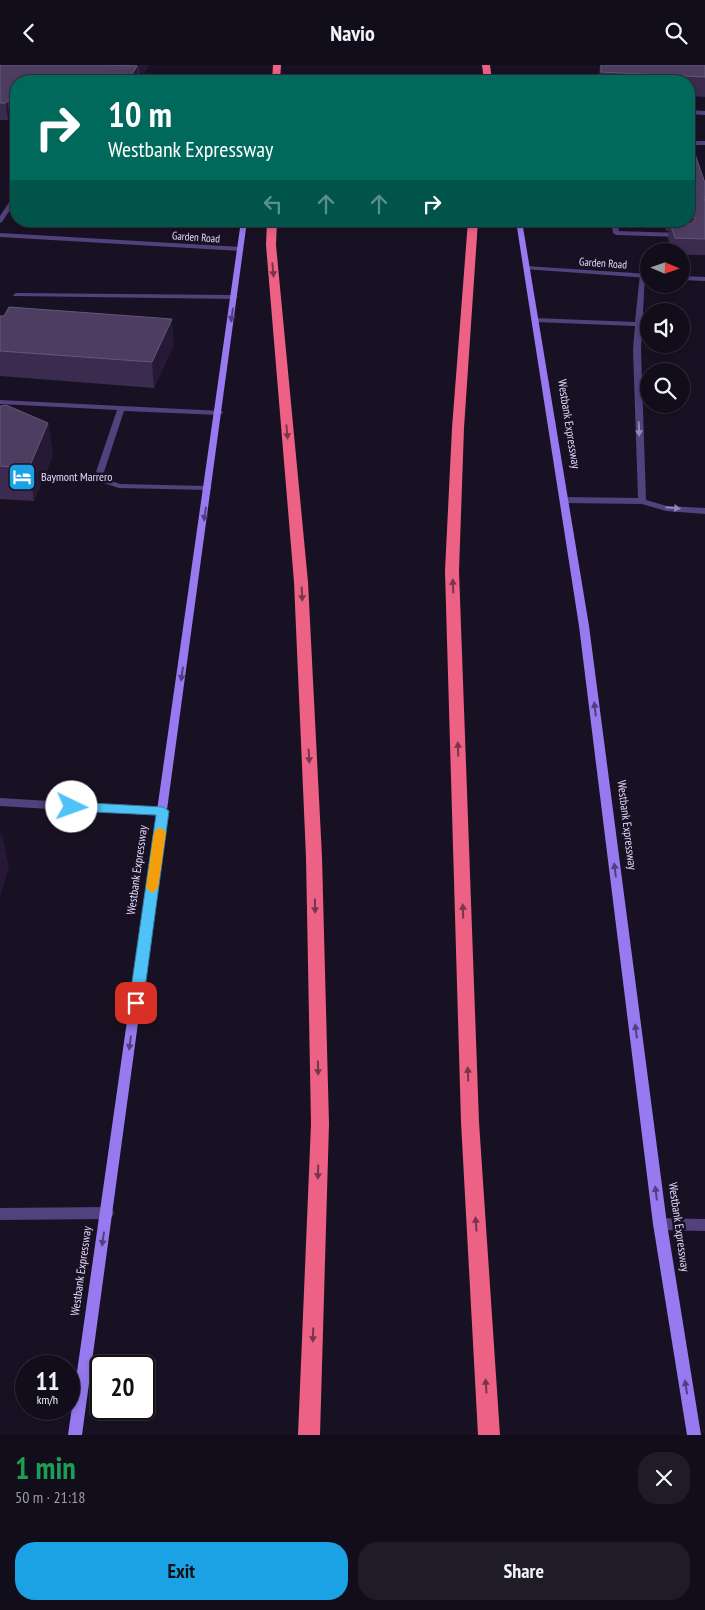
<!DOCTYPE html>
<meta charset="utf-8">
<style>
:root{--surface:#120d1a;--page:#1f1b27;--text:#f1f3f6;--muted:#9c9ca2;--line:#312d39;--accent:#1aa2e4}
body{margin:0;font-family:"PT Sans Narrow",sans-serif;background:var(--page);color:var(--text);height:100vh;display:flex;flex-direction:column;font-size:19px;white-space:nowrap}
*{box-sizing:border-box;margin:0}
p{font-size:16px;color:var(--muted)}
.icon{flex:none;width:28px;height:28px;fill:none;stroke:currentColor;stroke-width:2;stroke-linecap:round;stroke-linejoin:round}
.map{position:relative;height:1370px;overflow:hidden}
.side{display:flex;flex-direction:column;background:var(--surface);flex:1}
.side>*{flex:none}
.banner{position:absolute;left:10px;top:10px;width:685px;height:152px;border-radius:20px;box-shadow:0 2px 8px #0003,0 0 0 1px var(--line);background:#00695c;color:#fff;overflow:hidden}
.needle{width:32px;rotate:92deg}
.fabs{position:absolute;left:640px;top:178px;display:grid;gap:10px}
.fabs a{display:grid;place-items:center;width:50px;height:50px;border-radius:50%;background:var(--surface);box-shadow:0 2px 8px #0003,0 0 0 1px var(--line);font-size:25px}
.speed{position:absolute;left:15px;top:1290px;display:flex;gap:10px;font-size:25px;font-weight:700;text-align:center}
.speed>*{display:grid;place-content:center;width:65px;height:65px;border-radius:50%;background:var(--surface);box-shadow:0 2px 8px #0003,0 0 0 1px var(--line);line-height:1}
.speed small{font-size:12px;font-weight:400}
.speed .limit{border:2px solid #111;border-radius:8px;background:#fff;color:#111}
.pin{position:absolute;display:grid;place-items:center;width:42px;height:42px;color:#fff;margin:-21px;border-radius:10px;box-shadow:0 2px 8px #0006}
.me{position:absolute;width:55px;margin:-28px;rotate:93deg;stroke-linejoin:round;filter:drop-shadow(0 0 4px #0008)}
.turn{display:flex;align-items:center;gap:18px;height:105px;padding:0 15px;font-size:22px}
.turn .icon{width:65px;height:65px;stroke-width:2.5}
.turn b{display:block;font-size:35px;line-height:42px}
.lanes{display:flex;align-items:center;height:48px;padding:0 15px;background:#0003;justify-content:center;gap:25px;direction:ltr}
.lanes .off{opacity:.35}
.round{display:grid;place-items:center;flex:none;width:52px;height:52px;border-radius:20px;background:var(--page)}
.summary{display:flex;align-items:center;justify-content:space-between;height:85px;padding:0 15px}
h1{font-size:30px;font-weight:700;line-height:38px;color:#1e9e55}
.button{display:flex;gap:10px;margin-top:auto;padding:10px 15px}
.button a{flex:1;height:58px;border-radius:20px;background:var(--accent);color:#111;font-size:20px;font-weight:700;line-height:58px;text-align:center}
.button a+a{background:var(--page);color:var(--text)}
header{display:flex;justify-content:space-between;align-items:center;height:65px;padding:0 15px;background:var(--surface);font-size:22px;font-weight:700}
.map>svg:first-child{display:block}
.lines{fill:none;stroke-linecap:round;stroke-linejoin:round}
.lane{fill:#51417d;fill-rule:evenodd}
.street{fill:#51417d;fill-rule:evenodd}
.secondary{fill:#977af0;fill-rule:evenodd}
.highway{fill:#ed6184;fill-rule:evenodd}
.wall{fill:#3b2c4f}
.shaded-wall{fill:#251936}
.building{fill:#4d3e61;stroke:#65567a}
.oneway{fill:#78354f}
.oneway2{fill:#51407f}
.oneway3{fill:#9385b6}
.route{fill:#4fc3f7;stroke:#337fa1}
.slow{fill:#f59e0b}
.labels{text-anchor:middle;stroke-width:5;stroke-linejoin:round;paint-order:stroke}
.far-street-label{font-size:11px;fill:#e4d8fb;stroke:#181123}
.street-label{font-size:12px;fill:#e4d8fb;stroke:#181123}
.poi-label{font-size:12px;fill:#e4d8fb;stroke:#181123;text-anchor:start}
</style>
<header><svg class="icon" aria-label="back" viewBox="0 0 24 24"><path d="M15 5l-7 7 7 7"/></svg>Navio<svg class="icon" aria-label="search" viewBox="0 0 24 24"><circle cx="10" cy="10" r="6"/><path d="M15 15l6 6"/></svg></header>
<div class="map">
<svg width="705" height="1370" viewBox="0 0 705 1370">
<rect width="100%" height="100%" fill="#181123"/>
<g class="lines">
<!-- lane -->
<path class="lane" d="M689,76H705V80H689Z
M16,129V136L2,157L0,158V151L14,130Z
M611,156H617L619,166L681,168L684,170L681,172L616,170L613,168Z
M640,209L645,210L641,284L646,435L667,441L705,443V449L666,446L642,439L564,438L560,435L564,432L638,433L633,284L635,261L535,257L531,255L535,253L635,257Z
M16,228L234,230L238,232L234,234L14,231L13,230Z
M0,335L222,346L223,348L219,350L124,346L103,410L104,413L120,419L208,421L212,423L208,425L119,423L97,416L95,410L117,345L0,339Z
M0,733L163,743L167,744L168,747L167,750L163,751L0,741Z
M107,1142L112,1144L114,1148L112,1152L107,1154L0,1155V1143Z
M660,1153L705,1154V1166L660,1165L655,1163L653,1159L655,1155Z"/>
<!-- street -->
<path class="street" d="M689,45L705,46V50L689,49Z
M0,168L241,182L244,184L241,186L0,172Z
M526,201L649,209V213L524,204V202Z
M681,211L705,212V216L681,215Z"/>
<!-- secondary -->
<path class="secondary" d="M241,156H247L82,1370H68Z
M516,156H522L589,561L667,1159L701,1370H687L653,1159L579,561Z"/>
<!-- highway -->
<path class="highway" d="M273,0H281L280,16H272Z
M482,0H490L492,16H484Z
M267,156H277L276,180L308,517L322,792L329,1059L320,1370H298L311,1059L306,792L294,517L266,180Z
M468,156H478L464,363L459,506L479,1057L500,1370H478L461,1057L445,506L452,363Z"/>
</g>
<!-- wall -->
<path class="wall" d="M0,0H149L140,16L138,14V16H16V54L10,53L8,55H0Z
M600,0H705V32L689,31V16H599Z
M689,89L705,118V190H681V186H672L668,174L669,166H666L663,156H689Z
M0,251L174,279L154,323L0,311Z
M0,341L48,358L53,390L34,436L0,434Z"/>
<!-- shaded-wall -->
<path class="shaded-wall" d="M138,0H149L140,16Z
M137,1L138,16H128Z
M7,36L10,53L8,55L6,38Z
M172,254L174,279L154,323L152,297Z
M48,358L53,390L34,436L29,403Z
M2,768L9,802L0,832V773Z"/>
<!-- building -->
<path class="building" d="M0,0H104L137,1L128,16H16V37L7,36L6,38H0Z
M601,0H705V12L601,7Z
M689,89H695L705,118V132H704L705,137V174L675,173L670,158L691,159L696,154L692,151H689Z
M9,242L172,254L152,297L0,286V251H4Z
M6,340L48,358L29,403L0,401V341Z"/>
<!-- one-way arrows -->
<defs><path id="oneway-solid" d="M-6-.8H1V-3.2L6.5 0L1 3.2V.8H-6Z" transform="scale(1.25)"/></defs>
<g class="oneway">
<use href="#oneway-solid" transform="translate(273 205) rotate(85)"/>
<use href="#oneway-solid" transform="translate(287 367) rotate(85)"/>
<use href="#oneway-solid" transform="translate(453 521) rotate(-92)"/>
<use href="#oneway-solid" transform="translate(302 529) rotate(87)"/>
<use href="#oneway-solid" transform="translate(458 684) rotate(-92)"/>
<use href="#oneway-solid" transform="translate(309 691) rotate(87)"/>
<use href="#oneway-solid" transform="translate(315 841) rotate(89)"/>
<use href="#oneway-solid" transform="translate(463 846) rotate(-92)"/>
<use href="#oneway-solid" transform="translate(318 1003) rotate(89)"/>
<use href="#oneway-solid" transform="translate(468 1009) rotate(-92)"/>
<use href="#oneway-solid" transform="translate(318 1107) rotate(92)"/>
<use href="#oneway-solid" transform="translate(476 1159) rotate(-94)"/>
<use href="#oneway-solid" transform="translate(313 1270) rotate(92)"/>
<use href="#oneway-solid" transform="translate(486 1321) rotate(-94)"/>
</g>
<g class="oneway2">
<use href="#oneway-solid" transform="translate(232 250) rotate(98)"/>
<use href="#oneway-solid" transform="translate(205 449) rotate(98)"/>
<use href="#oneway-solid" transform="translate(182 609) rotate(98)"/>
<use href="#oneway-solid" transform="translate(595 644) rotate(-97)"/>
<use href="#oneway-solid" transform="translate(615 805) rotate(-97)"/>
<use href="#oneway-solid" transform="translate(636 966) rotate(-97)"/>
<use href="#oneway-solid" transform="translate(130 978) rotate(98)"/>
<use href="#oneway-solid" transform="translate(656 1128) rotate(-97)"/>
<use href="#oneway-solid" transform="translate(103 1174) rotate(98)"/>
<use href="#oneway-solid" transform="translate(686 1322) rotate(-99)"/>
</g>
<g class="oneway3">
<use href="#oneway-solid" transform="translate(639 364) rotate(88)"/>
<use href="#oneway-solid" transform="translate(673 443) rotate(5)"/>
</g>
<!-- route -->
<path class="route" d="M72,737L163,742L169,746L143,938L136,943L129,938L156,750L72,746L66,742Z"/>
<!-- slow -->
<path class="slow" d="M160,762L166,767L158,823L152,828L146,823L154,767Z"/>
<!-- icons -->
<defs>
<g id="hotel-square" transform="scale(1.4375)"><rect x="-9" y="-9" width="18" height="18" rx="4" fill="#1aa2e4" stroke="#181123"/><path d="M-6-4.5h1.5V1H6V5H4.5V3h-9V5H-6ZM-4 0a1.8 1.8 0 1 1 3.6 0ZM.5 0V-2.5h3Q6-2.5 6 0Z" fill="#fff"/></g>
</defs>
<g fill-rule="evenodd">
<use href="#hotel-square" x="22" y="412"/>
</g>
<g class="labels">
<!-- far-street labels -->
<g class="far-street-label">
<text transform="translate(196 172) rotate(4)" y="4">Garden Road</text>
<text transform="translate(603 198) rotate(4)" y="4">Garden Road</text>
</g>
<!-- street labels -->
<g class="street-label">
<text transform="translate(569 359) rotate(81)" y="4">Westbank Expressway</text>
<text transform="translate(627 760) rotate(83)" y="4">Westbank Expressway</text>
<text transform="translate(137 805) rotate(-82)" y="4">Westbank Expressway</text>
<text transform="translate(679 1162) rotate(82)" y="4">Westbank Expressway</text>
<text transform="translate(81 1206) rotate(-82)" y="4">Westbank Expressway</text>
</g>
<!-- poi labels -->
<g class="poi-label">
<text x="41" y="416">Baymont Marrero</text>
</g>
</g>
</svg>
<div class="fabs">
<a><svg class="needle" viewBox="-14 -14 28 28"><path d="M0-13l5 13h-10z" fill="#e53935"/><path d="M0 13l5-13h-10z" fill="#9c9ca2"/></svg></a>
<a><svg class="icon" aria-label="sound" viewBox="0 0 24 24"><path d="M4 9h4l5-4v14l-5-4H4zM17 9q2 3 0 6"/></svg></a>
<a><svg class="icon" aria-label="search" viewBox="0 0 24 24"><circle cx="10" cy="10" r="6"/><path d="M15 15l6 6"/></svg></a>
</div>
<div class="speed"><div>11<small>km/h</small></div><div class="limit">20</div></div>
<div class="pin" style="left:136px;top:938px;background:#d93025"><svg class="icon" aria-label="arrive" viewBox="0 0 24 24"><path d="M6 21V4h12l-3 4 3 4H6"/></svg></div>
<svg class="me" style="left:72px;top:742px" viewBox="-20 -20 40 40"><circle r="19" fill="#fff"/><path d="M0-13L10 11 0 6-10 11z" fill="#4fc3f7"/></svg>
<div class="banner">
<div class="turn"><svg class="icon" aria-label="right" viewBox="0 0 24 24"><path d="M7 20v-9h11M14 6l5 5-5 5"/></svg><div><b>10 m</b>Westbank Expressway</div></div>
<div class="lanes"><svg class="icon off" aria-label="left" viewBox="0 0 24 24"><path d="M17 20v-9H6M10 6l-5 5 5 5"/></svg><svg class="icon off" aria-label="ahead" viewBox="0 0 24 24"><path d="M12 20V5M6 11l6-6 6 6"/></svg><svg class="icon off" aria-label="ahead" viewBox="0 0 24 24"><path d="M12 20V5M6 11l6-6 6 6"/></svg><svg class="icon" aria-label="right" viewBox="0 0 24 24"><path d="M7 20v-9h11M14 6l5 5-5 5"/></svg></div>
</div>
</div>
<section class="side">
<div class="summary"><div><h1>1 min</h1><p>50 m · 21:18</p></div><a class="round"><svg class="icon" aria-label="close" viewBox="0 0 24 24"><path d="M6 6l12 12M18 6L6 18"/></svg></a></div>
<div class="button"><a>Exit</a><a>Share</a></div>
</section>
